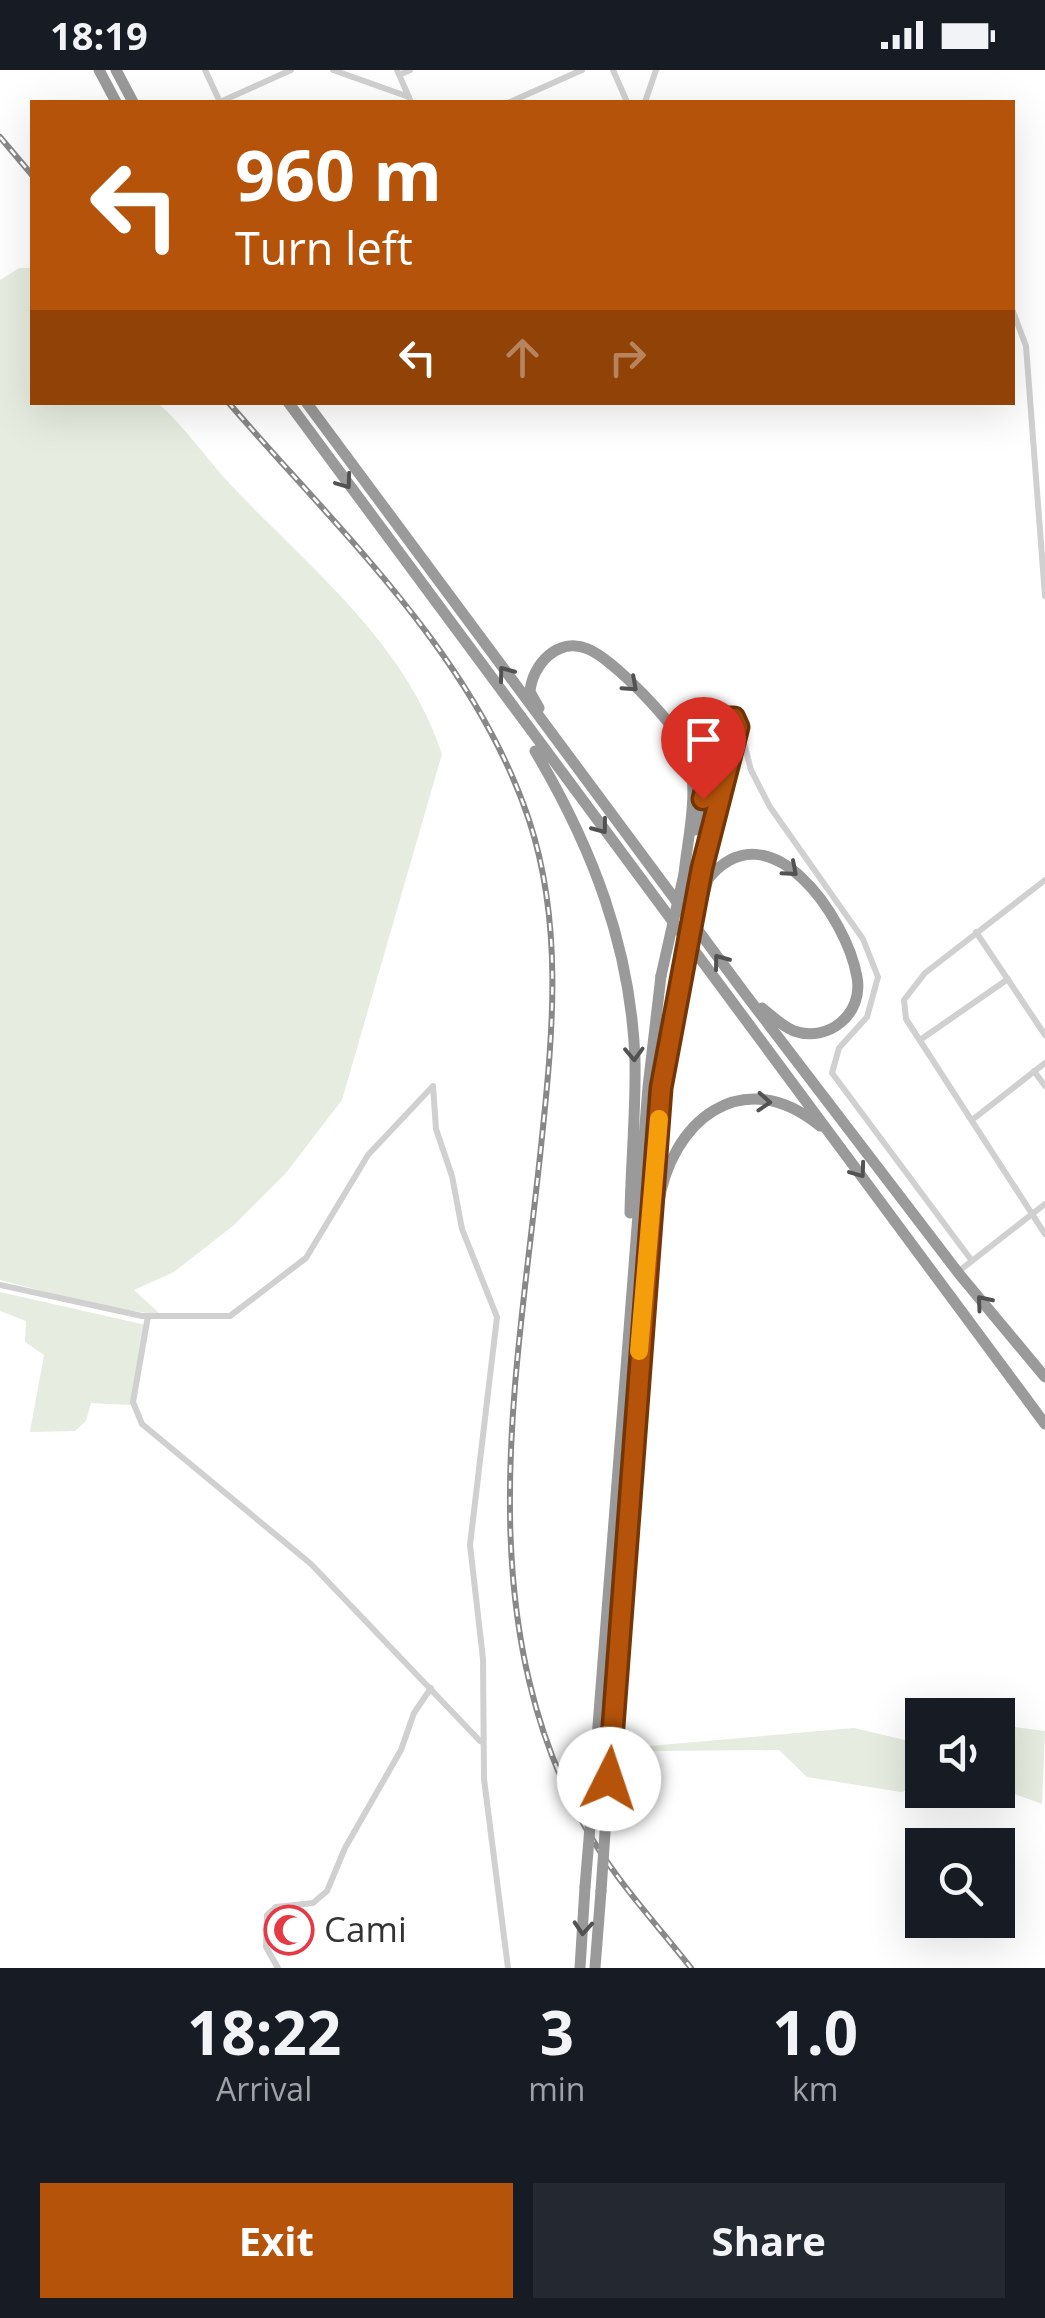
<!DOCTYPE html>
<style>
:root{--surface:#171b24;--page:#242831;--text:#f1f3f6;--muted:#9ea1a6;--accent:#b45309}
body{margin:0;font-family:"Open Sans",sans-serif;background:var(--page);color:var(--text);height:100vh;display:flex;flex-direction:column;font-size:38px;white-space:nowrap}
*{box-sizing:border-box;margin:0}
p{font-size:32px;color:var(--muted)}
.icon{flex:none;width:55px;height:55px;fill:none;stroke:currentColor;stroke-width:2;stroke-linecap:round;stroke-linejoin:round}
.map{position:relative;height:1898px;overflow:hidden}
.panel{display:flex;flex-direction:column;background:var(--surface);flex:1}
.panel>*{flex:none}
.banner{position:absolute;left:30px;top:30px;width:985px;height:305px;border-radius:0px;box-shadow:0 10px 40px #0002;background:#b45309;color:#fff;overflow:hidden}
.controls{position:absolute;left:905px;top:1628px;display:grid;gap:20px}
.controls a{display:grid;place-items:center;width:110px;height:110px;border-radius:0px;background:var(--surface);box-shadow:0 10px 40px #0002;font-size:50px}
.pin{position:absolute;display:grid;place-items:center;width:85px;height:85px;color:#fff;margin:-102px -42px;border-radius:50% 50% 50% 0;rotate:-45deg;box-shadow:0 0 10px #0007}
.pin .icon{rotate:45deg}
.me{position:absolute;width:110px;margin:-55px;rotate:4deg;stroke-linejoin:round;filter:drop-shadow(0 0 8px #0008)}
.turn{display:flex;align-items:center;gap:35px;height:210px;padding:0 40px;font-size:45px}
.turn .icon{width:130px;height:130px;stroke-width:2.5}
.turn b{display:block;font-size:70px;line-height:85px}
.lanes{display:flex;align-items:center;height:95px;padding:0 40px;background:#0003;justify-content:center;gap:50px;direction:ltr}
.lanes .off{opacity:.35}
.eta{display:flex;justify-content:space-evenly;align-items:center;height:170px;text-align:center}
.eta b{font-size:60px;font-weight:700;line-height:70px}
.action{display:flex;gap:20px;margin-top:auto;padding:20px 40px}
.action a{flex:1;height:115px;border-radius:0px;background:var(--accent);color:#fff;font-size:40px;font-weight:700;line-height:115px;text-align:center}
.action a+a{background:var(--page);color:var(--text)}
.status{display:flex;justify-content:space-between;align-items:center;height:70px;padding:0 50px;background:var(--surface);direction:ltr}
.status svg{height:28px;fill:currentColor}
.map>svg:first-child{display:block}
.green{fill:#e6ecdf}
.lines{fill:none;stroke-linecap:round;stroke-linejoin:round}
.street{stroke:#d0d0d0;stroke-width:6}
.highway{stroke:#9a9a9a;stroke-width:11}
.rail-casing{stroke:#888;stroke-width:6}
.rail{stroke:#fff;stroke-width:2.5;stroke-dasharray:8;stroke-linecap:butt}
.highway-bridge{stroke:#9a9a9a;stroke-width:11}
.oneway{stroke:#525252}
.route-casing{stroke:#753606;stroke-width:25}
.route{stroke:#b45309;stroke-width:18}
.slow{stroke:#f59e0b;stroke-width:18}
.labels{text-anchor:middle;stroke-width:10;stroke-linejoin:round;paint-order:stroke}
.poi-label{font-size:35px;fill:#333;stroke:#fff;text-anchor:start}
</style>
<div class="status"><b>18:19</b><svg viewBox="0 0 49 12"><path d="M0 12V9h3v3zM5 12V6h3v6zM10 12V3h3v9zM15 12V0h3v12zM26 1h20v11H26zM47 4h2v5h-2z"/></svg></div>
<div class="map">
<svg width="1045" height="1898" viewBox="0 0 1045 1898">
<rect width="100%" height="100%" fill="#fff"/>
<!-- green -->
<path class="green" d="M19,198H32V332L158,333C185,357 205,387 230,414C308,497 405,571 442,684L342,1030L286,1103L234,1155L174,1202L134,1220L161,1245L99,1236L0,1210V210Z
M0,1222L146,1255L131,1335L91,1333L86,1351L75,1361L30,1362L44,1285L25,1272L26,1251L0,1241Z
M998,1655L1045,1661L1042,1734L998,1718Z
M854,1658L922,1674V1716L901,1722L807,1707L779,1680L649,1681V1676Z"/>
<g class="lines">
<!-- street -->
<path class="street" d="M205,0L220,32L291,0
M333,0L409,27
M397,0L411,32
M613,0L627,32
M399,5L410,0
M510,32L582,0
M645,32L656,0
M1012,239L1026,276L1045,526
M740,657L751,700L770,737L863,869L878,907L867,947L839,978L832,1003L972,1191
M1045,810L925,903L904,930L906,949L1045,1164
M976,862L1045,965
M920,970L1008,909
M1034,1001L1045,1016
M433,1016L436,1059L452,1106L462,1159L497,1247L470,1475L483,1589L484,1709L508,1898
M972,1050L1045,993
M959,1201L1045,1134
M0,1215L142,1246H230L306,1188L368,1085L432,1017
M148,1246L133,1332L142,1354L311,1494L480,1671
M278,1898L266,1877L267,1845L276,1837L313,1833L327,1821L345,1778L401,1680L414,1643L431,1618"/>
<!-- highway -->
<path class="highway" d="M99,0L116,32
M116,0L133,32
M288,332L1045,1354
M306,332L746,925L960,1205L1045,1307
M539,638L530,622C532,595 558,566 588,579C613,589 679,657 687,682C700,720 688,765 684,804
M535,681C592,777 631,877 635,990C636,1041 631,1092 630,1143
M695,760L722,655L726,648H734L738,657L702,798
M708,809C769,734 847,848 857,907C864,944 828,973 794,961C782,956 772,946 762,938
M658,1137C670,1051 742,992 820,1056
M591,1745L648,1017L661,906
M606,1748L661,1018L678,914
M580,1898L585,1817
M595,1898L601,1821"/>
<!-- rail casing -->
<g class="rail-casing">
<path id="rail" d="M0,67L32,105
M228,332C339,461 474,585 529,750C563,853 553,961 542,1067C519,1296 466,1538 583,1753C611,1805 654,1851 691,1898"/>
</g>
<!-- rail -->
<use href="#rail" class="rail"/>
<!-- highway-bridge -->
<path class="highway-bridge" d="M702,833L708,809
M661,906L684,804
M678,914L702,798
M585,1817L591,1745
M601,1821L606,1748"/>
</g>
<!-- one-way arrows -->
<defs><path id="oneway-chevron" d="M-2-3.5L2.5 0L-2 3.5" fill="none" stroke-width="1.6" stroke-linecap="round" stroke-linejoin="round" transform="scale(2.5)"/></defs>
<g class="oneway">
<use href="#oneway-chevron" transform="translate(345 412) rotate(54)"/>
<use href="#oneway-chevron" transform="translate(505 603) rotate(-127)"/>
<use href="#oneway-chevron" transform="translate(631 615) rotate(42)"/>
<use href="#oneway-chevron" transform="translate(601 757) rotate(53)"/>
<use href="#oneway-chevron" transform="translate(791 800) rotate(41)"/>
<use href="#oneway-chevron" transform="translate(720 891) rotate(-127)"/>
<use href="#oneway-chevron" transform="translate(634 984) rotate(88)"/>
<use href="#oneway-chevron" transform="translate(764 1032) rotate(4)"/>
<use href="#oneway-chevron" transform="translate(859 1101) rotate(54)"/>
<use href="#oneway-chevron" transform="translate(983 1232) rotate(-130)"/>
<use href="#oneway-chevron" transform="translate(583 1858) rotate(94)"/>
</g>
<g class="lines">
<!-- route casing -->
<g class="route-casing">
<path id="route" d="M609,1709L661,1018L702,798L738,657L734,648H726L722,654L703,729"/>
</g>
<!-- route -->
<use href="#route" class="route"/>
<!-- slow -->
<path class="slow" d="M639,1281L659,1049"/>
</g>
<!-- icons -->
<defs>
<g id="mosque-ring" transform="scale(2.5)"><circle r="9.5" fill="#fff" stroke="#e63946" stroke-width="1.5"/><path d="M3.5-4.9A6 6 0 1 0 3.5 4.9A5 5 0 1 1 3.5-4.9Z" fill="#e63946"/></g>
</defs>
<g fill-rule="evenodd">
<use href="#mosque-ring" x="289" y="1860"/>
</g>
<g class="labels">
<!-- poi labels -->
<g class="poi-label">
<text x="324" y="1872">Cami</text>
</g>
</g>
</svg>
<div class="controls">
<a><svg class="icon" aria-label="sound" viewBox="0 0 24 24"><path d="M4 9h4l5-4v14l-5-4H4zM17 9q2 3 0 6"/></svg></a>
<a><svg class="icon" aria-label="search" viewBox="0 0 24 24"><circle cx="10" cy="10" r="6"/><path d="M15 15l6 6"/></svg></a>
</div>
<div class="pin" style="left:703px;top:729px;background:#d93025"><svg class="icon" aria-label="arrive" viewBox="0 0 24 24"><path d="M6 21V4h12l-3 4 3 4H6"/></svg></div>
<svg class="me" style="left:609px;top:1709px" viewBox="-20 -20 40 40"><circle r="19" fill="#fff"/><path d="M0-13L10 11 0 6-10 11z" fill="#b45309"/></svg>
<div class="banner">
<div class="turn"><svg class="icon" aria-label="left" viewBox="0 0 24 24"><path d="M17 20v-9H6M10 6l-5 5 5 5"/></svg><div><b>960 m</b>Turn left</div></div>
<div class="lanes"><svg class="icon" aria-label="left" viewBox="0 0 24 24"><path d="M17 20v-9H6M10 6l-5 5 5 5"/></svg><svg class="icon off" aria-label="ahead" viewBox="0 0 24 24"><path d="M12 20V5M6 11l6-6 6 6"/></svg><svg class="icon off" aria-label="right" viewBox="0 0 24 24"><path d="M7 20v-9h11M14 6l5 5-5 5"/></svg></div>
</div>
</div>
<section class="panel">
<div class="eta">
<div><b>18:22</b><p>Arrival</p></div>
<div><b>3</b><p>min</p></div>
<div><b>1.0</b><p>km</p></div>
</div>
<div class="action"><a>Exit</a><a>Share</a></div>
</section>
